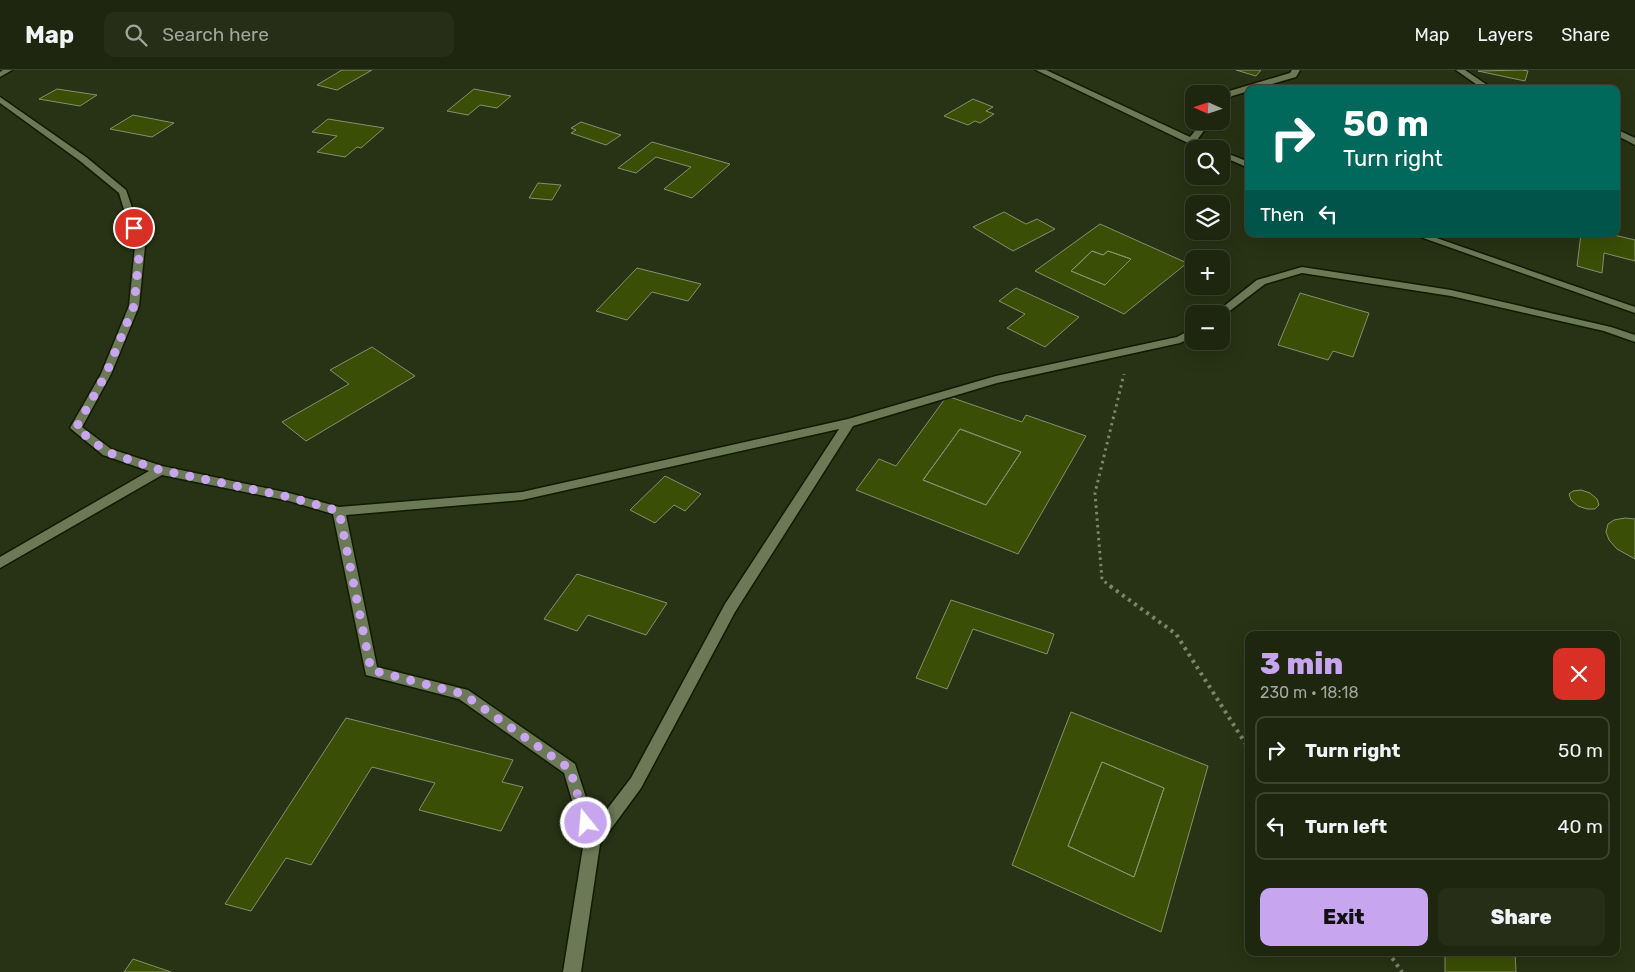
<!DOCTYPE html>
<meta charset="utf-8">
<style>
:root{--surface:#1e260f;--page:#262e18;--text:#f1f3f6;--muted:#a1a59e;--line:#3c432f;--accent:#c7a6ef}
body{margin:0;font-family:Rubik,sans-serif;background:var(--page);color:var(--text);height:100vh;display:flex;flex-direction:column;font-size:19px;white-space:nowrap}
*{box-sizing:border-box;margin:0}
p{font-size:16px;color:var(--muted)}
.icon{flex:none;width:28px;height:28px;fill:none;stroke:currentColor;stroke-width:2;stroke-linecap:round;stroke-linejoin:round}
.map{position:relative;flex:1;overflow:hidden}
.details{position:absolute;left:1245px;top:561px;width:375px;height:325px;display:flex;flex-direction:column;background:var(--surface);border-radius:10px;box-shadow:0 5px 20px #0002,0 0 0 1px var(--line)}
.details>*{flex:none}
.top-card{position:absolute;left:1245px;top:15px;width:375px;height:152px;border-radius:10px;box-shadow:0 5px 20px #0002,0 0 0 1px var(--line);background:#00695c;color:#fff;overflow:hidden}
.needle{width:32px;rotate:273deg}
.buttons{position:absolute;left:1185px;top:15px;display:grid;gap:10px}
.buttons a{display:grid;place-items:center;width:45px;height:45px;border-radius:10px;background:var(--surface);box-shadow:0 5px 20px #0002,0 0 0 1px var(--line);font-size:25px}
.pin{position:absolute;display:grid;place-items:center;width:42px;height:42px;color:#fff;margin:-21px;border:2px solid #fff;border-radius:50%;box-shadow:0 1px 5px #0007}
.me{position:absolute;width:55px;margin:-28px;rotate:343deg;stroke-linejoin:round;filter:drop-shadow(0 0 4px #0008)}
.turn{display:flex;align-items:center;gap:18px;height:105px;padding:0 15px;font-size:22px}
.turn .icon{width:65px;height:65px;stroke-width:2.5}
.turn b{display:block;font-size:35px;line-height:42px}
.then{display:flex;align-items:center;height:48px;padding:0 15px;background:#0003;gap:10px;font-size:19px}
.round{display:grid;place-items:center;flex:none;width:52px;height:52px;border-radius:10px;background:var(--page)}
.overview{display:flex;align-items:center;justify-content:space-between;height:85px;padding:0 15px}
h1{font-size:30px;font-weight:800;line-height:38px;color:var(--accent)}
.cta{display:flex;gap:10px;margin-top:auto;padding:10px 15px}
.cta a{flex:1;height:58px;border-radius:10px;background:var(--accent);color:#111;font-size:20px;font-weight:800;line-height:58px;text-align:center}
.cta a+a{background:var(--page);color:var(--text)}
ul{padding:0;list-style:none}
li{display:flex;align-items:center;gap:15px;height:68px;margin:0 10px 8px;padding:0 5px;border:2px solid var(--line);border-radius:10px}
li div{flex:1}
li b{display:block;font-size:19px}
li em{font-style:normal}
header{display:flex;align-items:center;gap:30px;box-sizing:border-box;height:70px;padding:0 25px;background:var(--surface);border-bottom:1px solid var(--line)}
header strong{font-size:24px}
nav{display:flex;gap:28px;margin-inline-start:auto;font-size:18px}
.search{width:350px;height:45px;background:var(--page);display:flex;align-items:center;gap:12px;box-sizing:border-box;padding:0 18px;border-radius:10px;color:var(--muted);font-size:19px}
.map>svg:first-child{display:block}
.building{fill:#3a4e05;stroke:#84916f;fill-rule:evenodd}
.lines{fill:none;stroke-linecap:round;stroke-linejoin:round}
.minor-casing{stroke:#111a00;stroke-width:3}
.path-far1{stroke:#7c846c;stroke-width:3;stroke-dasharray:2.5 4;stroke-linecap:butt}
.path{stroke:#7c846c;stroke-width:4;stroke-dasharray:3 4.5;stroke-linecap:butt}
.minor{fill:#6c7957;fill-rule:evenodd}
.route{stroke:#c7a6ef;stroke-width:9;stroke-dasharray:0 16.2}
</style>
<header>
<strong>Map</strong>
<div class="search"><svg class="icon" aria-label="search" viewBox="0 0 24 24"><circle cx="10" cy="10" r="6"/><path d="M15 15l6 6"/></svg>Search here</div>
<nav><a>Map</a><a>Layers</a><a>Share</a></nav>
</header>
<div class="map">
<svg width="1635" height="902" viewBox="0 0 1635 902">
<rect width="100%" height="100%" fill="#283214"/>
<!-- building -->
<path class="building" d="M342,0H372L337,20L317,15Z
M1236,0H1261L1256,6Z
M1522,0L1528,1L1525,11L1478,1Z
M57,19L97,25L80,36L39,29Z
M474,19L511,26L497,38L480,35L468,45L447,41Z
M973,29L993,37L986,41L994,44L980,53L975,51L968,55L944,46Z
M133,45L174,53L152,67L110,59Z
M328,49L384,58L361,78L357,77L345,87L317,82L337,66L312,62Z
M581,52L621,65L606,75L571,63L576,60L571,58Z
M652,72L730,94L692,128L664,119L691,97L656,87L636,103L618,98Z
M538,113L561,115L552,130L529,128Z
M1004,142L1026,154L1037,149L1055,159L1013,181L973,157Z
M1100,154L1187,193L1124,244L1035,201ZM1092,181L1103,185L1108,181L1131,189L1105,215L1071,201Z
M1581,164H1610L1635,170V191L1604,183L1602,203L1577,196Z
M1092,181L1103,185L1108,181L1131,189L1105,215L1071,201Z
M637,198L701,214L688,231L652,222L627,250L596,241Z
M1016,218L1079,247L1045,277L1007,258L1025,244L999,231Z
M1300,223L1369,243L1353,287L1333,281L1328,290L1278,275Z
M372,277L415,306L306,371L282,352L349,314L330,300Z
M947,326L1022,352L1026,345L1086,366L1018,484L856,420L879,389L896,396ZM960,359L1021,382L986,435L923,410Z
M960,359L1021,382L986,435L923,410Z
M665,406L701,424L685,441L674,435L655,453L630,440Z
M1581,420L1590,423L1597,429L1599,435L1595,439H1587L1578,436L1571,430L1569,424L1573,421Z
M1625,448L1635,449V489L1617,479L1609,470L1606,462L1608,454L1614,450Z
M577,504L667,533L646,565L588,545L577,561L544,549Z
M951,530L1054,564L1047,584L973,559L947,619L916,608Z
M1071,642L1208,696L1161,862L1012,795ZM1102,692L1164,718L1134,807L1068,776Z
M346,648L513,690L502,712L523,717L501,761L419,740L435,713L372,697L311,795L286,788L251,841L225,834Z
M1102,692L1164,718L1134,807L1068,776Z
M1445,882H1515L1516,902H1445Z
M133,889L171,902H124Z"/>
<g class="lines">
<!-- minor casing -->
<g class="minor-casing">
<path id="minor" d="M3,0H12L0,7V2Z
M1036,0H1046L1190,67L1203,51H1211L1197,70L1214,79H1203L1188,73Z
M1292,0H1300L1296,7L1255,19H1249V21L1232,26L1221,36V28L1226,22L1290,3Z
M1456,0H1465L1493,19H1483Z
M0,27L86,87L126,120L145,176L139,236L111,304L82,357L111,379L162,396L289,423L339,437L522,422L848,349L996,306L1177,267L1194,258V266L1180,273L997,313L853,356L735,542L641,718L600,774L581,902H563L584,771L564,703L459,629L366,605L333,444L289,431L162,405L0,498V487L149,401L103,385L70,358L101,304L129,236L135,176L119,123L80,91L0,33ZM839,359L725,534L631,708L595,755L575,694L468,620L377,597L346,445L522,430Z
M1616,59L1635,68V75L1616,65Z
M1221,81L1249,92V98L1221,86Z
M1412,164H1425L1635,237V243Z
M1302,197L1451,220L1611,257L1635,265V272L1604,261L1451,226L1302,203L1265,214L1223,246L1221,244H1214L1257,210Z"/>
</g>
<!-- path-far1 -->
<path class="path-far1" d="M1112,517L1102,510L1095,423L1124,304"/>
<!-- path -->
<path class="path" d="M1110,516L1176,564L1249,679
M1388,882L1402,902"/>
<!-- minor -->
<use href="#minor" class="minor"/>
</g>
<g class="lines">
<!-- route -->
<path class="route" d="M134,158L140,176L134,236L106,304L76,358L107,382L160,400L289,427L339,441L371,600L463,624L570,699L586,753"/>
</g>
</svg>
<div class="buttons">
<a><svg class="needle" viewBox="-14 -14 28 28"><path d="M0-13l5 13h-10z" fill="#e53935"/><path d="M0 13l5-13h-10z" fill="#a1a59e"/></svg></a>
<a><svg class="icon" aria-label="search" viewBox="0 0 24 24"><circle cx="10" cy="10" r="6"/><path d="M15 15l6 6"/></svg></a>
<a><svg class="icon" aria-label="layers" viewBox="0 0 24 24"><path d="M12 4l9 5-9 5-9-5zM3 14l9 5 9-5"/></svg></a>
<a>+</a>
<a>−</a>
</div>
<div class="pin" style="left:134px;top:158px;background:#d93025"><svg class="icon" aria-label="arrive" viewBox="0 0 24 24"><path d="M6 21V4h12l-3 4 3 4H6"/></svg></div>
<svg class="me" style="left:586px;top:753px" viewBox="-20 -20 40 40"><circle r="17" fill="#c7a6ef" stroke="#fff" stroke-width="3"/><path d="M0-11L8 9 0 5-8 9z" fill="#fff"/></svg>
<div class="top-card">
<div class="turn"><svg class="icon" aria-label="right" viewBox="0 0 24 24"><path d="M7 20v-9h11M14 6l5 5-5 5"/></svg><div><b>50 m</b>Turn right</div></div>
<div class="then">Then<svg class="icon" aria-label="left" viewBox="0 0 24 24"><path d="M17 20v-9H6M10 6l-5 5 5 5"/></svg></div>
</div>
<section class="details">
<div class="overview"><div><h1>3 min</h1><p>230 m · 18:18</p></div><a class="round" style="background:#d93025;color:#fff"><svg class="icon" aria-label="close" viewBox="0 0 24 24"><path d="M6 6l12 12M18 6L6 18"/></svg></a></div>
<ul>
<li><svg class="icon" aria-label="right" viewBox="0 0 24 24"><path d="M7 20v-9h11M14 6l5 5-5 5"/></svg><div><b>Turn right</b></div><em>50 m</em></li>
<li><svg class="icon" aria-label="left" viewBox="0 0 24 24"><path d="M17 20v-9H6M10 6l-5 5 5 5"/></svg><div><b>Turn left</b></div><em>40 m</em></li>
</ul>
<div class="cta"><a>Exit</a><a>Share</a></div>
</section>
</div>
